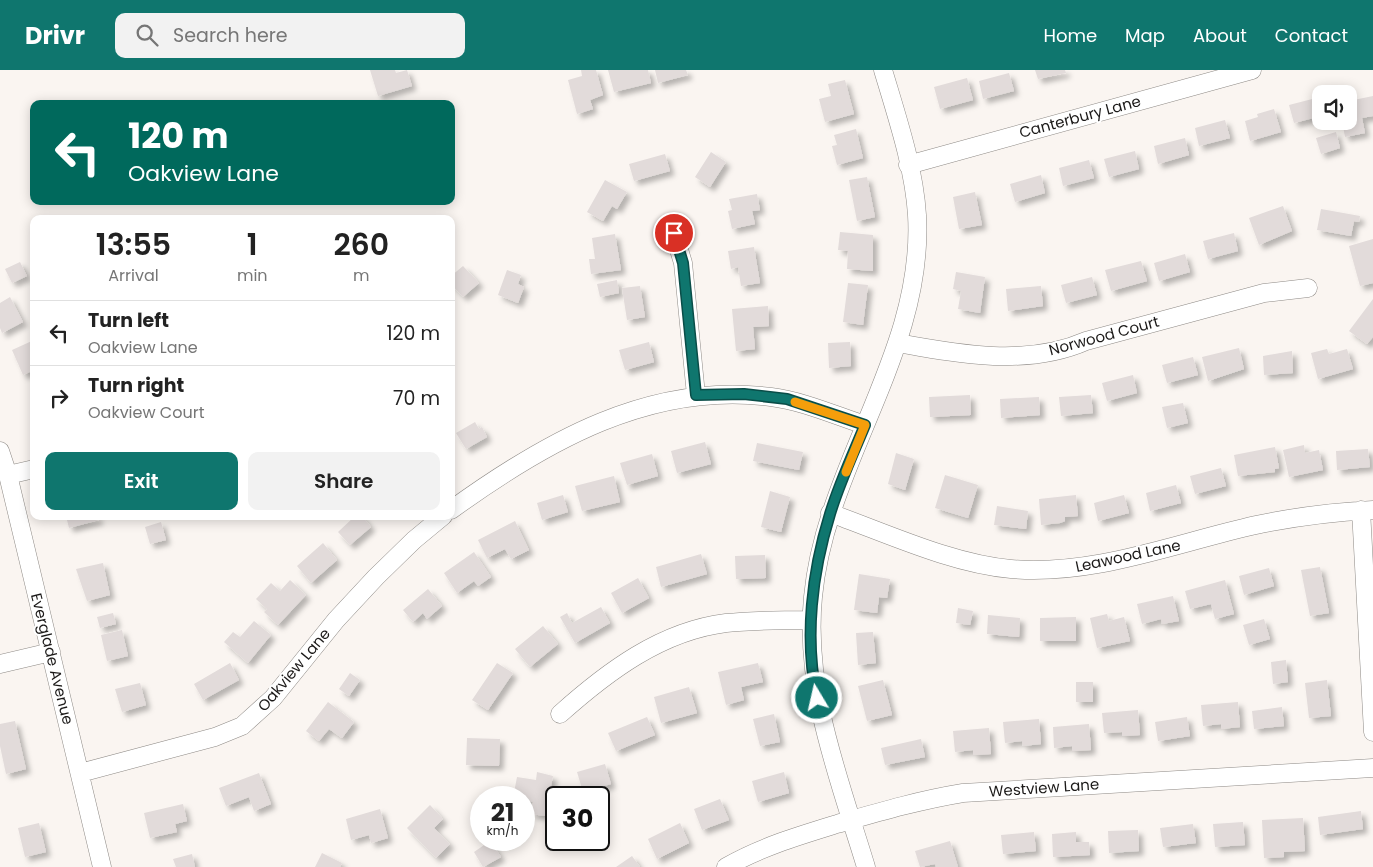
<!DOCTYPE html>
<style>
:root{--surface:#fff;--page:#f2f2f2;--text:#222;--muted:#767676;--line:#e0e0e0;--accent:#0f766e}
body{margin:0;font-family:Poppins,sans-serif;background:var(--page);color:var(--text);height:100vh;display:flex;flex-direction:column;font-size:19px;white-space:nowrap}
*{box-sizing:border-box;margin:0}
p{font-size:16px;color:var(--muted)}
.icon{flex:none;width:28px;height:28px;fill:none;stroke:currentColor;stroke-width:2;stroke-linecap:round;stroke-linejoin:round}
.map{position:relative;flex:1;overflow:hidden}
.panel{position:absolute;left:30px;top:145px;width:425px;height:305px;display:flex;flex-direction:column;background:var(--surface);border-radius:10px;box-shadow:0 2px 12px #0003}
.panel>*{flex:none}
.hud{position:absolute;left:30px;top:30px;width:425px;height:105px;border-radius:10px;box-shadow:0 2px 12px #0003;background:#00695c;color:#fff;overflow:hidden}
.fabs{position:absolute;left:1312px;top:15px;display:grid;gap:10px}
.fabs a{display:grid;place-items:center;width:45px;height:45px;border-radius:10px;background:var(--surface);box-shadow:0 2px 12px #0003;font-size:25px}
.speed{position:absolute;left:470px;top:716px;display:flex;gap:10px;font-size:25px;font-weight:700;text-align:center}
.speed>*{display:grid;place-content:center;width:65px;height:65px;border-radius:50%;background:var(--surface);box-shadow:0 2px 12px #0003;line-height:1}
.speed small{font-size:12px;font-weight:400}
.speed .limit{border:2px solid #111;border-radius:8px;background:#fff;color:#111}
.pin{position:absolute;display:grid;place-items:center;width:42px;height:42px;color:#fff;margin:-21px;border:2px solid #fff;border-radius:50%;box-shadow:0 1px 5px #0007}
.me{position:absolute;width:55px;margin:-28px;rotate:351deg;stroke-linejoin:round;filter:drop-shadow(0 0 4px #0008)}
.turn{display:flex;align-items:center;gap:18px;height:105px;padding:0 15px;font-size:22px}
.turn .icon{width:65px;height:65px;stroke-width:2.5}
.turn b{display:block;font-size:35px;line-height:42px}
.eta{display:flex;justify-content:space-evenly;align-items:center;height:85px;text-align:center}
.eta b{font-size:30px;font-weight:600;line-height:35px}
.cta{display:flex;gap:10px;margin-top:auto;padding:10px 15px}
.cta a{flex:1;height:58px;border-radius:10px;background:var(--accent);color:#fff;font-size:20px;font-weight:600;line-height:58px;text-align:center}
.cta a+a{background:var(--page);color:var(--text)}
ul{padding:0;list-style:none}
li{display:flex;align-items:center;gap:15px;height:65px;padding:0 15px;border-top:1px solid var(--line)}
li div{flex:1}
li b{display:block;font-size:19px}
li em{font-style:normal}
header{display:flex;align-items:center;gap:30px;box-sizing:border-box;height:70px;padding:0 25px;background:var(--accent);color:#fff}
header strong{font-size:24px}
nav{display:flex;gap:28px;margin-inline-start:auto;font-size:18px}
.search{width:350px;height:45px;background:var(--page);display:flex;align-items:center;gap:12px;box-sizing:border-box;padding:0 18px;border-radius:10px;color:var(--muted);font-size:19px}
.map>svg:first-child{display:block}
.building{fill:#e2dbda;filter:url(#shadow)}
.lines{fill:none;stroke-linecap:round;stroke-linejoin:round}
.minor-casing{stroke:#8e8a86;stroke-width:19}
.minor{stroke:#fff;stroke-width:18}
.route-casing{stroke:#0a4d48;stroke-width:12}
.route{stroke:#0f766e;stroke-width:9}
.slow{stroke:#f59e0b;stroke-width:9}
.labels{text-anchor:middle;stroke-width:4;stroke-linejoin:round;paint-order:stroke}
.street-label{font-size:15px;fill:#1b1918;stroke:#fff}
</style>
<header>
<strong>Drivr</strong>
<div class="search"><svg class="icon" aria-label="search" viewBox="0 0 24 24"><circle cx="10" cy="10" r="6"/><path d="M15 15l6 6"/></svg>Search here</div>
<nav><a>Home</a><a>Map</a><a>About</a><a>Contact</a></nav>
</header>
<div class="map">
<svg width="1373" height="797" viewBox="0 0 1373 797">
<defs>
<filter id="shadow"><feDropShadow dx="4.5" dy="4.5" stdDeviation="2.5" flood-color="#0004"/></filter>
</defs>
<rect width="100%" height="100%" fill="#faf5f1"/>
<!-- building -->
<path class="building" d="M370,0H395L396,3L407,0L412,16L378,26Z
M581,0H596L603,25L590,30L593,39L577,44L568,10L582,6Z
M608,0H648L651,13L614,22Z
M655,0H686L688,5L658,13Z
M1035,0H1065L1066,3L1038,9Z
M1009,3L1014,21L983,29L979,11Z
M967,8L973,30L940,39L934,17Z
M845,10L854,44L825,52L819,29L831,26L828,14Z
M1373,26V46L1362,48L1365,63L1345,67L1342,51H1349V31Z
M1320,27L1321,46L1294,53L1289,35Z
M1274,39L1281,62L1250,71L1245,51L1258,47L1257,44Z
M1225,50L1230,68L1199,76L1195,58Z
M856,59L863,88L837,95L832,76L837,75L834,65Z
M1336,62L1340,78L1321,84L1316,68Z
M1185,68L1189,85L1158,94L1154,76Z
M1135,81L1139,99L1109,107L1104,89Z
M711,82L726,92L710,117L695,107Z
M665,84L670,101L634,111L629,94Z
M1089,90L1094,108L1063,116L1059,98Z
M1041,105L1045,123L1015,132L1010,114Z
M867,107L875,147L857,151L849,110Z
M605,110L627,122L617,139L612,136L603,151L587,142Z
M975,122L982,155L959,159L953,127Z
M757,124L760,140L752,141L755,154L732,159L728,141L732,140L729,129Z
M1283,136L1292,161L1259,175L1249,148Z
M1321,139L1360,146L1359,152L1354,151L1351,166L1317,160Z
M840,162L873,165V201L847,199L848,181L838,180Z
M1234,163L1238,181L1208,189L1203,171Z
M615,164L621,200L591,204L589,189H595L592,168Z
M1373,169V213L1360,216L1349,176Z
M754,177L760,213L741,216L738,197L731,199L728,181Z
M1185,184L1190,202L1159,211L1154,193Z
M1141,191L1147,211L1111,221L1105,200Z
M20,192L27,206L12,213L5,199Z
M463,196L479,213L463,227L451,214V206Z
M507,200L521,205L518,214L524,217L518,233L498,225Z
M956,202L985,207L980,243L958,239L961,221L953,219Z
M1092,207L1097,225L1066,233L1061,215Z
M617,210L619,223L600,227L597,214Z
M848,213L868,215L863,255L843,252Z
M640,216L645,247L627,250L622,218Z
M1041,216L1043,236L1008,241L1006,219Z
M10,227L23,252L2,263L0,258V233Z
M1373,229V267L1367,274L1349,261Z
M768,236L769,256L753,257L755,279L736,281L732,239Z
M34,270V300L23,305L12,280Z
M649,272L654,292L625,300L619,280Z
M850,272L851,296L829,298L828,273Z
M1239,278L1244,299L1208,311L1202,287Z
M1327,279L1329,284L1347,279L1353,299L1318,309L1311,283Z
M1292,281L1293,303L1264,305L1263,286Z
M1193,287L1198,305L1167,313L1162,295Z
M1133,305L1137,323L1107,331L1102,313Z
M970,325L971,345L930,347L929,327Z
M1091,325L1093,343L1061,346L1059,327Z
M1039,327L1040,345L1001,348L1000,329Z
M1183,333L1188,353L1167,358L1162,337Z
M475,352L479,359L482,357L487,367L466,379L456,363Z
M705,372L711,394L677,403L671,381Z
M757,373L803,382L799,400L753,391Z
M1304,375L1305,383L1319,380L1323,400L1289,407L1283,380Z
M1275,377L1279,398L1275,399V402L1238,406L1234,385Z
M1368,379L1370,397L1337,400L1336,381Z
M896,383L914,389L905,420L888,414Z
M652,384L658,406L627,415L620,393Z
M1221,398L1226,416L1195,424L1190,406Z
M945,405L978,415L968,448L935,438Z
M614,406L620,432L582,441L575,416Z
M1176,415L1181,433L1150,441L1146,423Z
M770,421L790,427L781,462L761,457Z
M563,425L568,442L542,450L537,433Z
M1076,425L1078,446L1065,447V451L1060,453L1041,455L1039,429Z
M1124,425L1129,443L1098,451L1094,433Z
M997,436L1028,441L1026,459L994,455Z
M66,446H98L99,450L69,458Z
M355,446H362L371,457L350,475L338,462Z
M515,451L529,480L511,489L505,479L487,488L478,470Z
M161,452L166,470L150,474L145,457Z
M323,473L337,490L311,513L297,496Z
M474,482L491,507L478,516L474,511L457,523L444,503Z
M701,484L707,504L661,517L656,497Z
M765,485L766,508L736,509L735,486Z
M103,493L110,525L87,531L76,499Z
M1320,497L1329,543L1310,546L1301,500Z
M1269,498L1274,516L1244,525L1239,506Z
M859,504L890,509L887,528L879,527L877,543L854,540Z
M638,508L649,528L622,543L611,523Z
M290,510L306,525L278,555L264,542L267,539L256,529L271,513L280,521Z
M1225,510L1234,544L1215,549L1211,534L1190,539L1185,521Z
M428,519L442,536L427,549L423,543L413,552L403,540Z
M1173,526L1179,551L1162,554L1161,549L1142,554L1137,534Z
M601,537L610,553L575,573L560,547L567,543L572,553Z
M958,538L973,541L970,555L956,553Z
M113,543L116,554L100,558L97,547Z
M1107,544L1109,551L1124,547L1130,571L1097,578L1090,548Z
M988,545L1020,548L1019,567L987,564Z
M1076,547V571H1040V548Z
M1264,549L1270,569L1249,575L1243,555Z
M254,551L271,565L248,593L224,572L233,562L240,567Z
M543,556L558,574L530,597L515,579Z
M122,560L128,586L107,591L101,565Z
M873,562L876,593L858,595L856,563Z
M1286,590L1288,612L1273,614L1271,592Z
M230,593L239,610L203,630L194,614Z
M497,593L513,603L488,640L472,630Z
M758,593L763,612L741,617L744,630L726,635L718,602Z
M350,603L360,610L349,626L339,619Z
M883,610L892,645L867,651L858,616Z
M1327,610L1331,646L1309,648L1305,613Z
M1076,612H1093V632H1076Z
M140,613L146,635L122,642L115,619Z
M689,617L697,643L661,653L654,627Z
M328,632L354,652L342,668L329,659L319,671L306,661Z
M1238,632L1240,657L1221,659V654L1203,656L1201,635Z
M1282,637L1284,656L1254,659L1252,641Z
M1138,640L1140,665L1122,666V662L1104,663L1102,643Z
M774,644L780,672L760,676L753,649Z
M647,647L655,665L616,681L608,663Z
M1187,647L1190,666L1158,671L1155,652Z
M1039,649L1041,674L1023,676L1022,671L1005,673L1003,652Z
M15,651L26,699L6,704L0,676V654Z
M1089,654L1091,680L1072,681V676L1054,678L1053,657Z
M989,658L991,684L973,685V680L955,682L953,661Z
M467,668L500,669L499,696L466,695Z
M921,669L925,687L885,695L881,678Z
M605,694L611,714L583,722L577,702Z
M537,702L553,706L545,746L531,744L533,732L524,730V728H513L517,707L536,710Z
M784,702L789,723L758,732L752,711Z
M259,703L271,734L254,741L249,727L226,736L219,718Z
M720,729L729,750L702,760L694,739Z
M183,734L187,751L175,754L177,762L150,768L144,743Z
M430,735L443,749L434,758L450,774L436,788L407,758Z
M380,739L388,768L371,773L369,765L351,770L346,749Z
M1361,741L1363,759L1320,765L1318,747Z
M1303,748L1305,781L1284,782V787L1264,788L1262,750Z
M1243,752L1245,775L1215,777L1213,754Z
M39,753L46,782L25,787L18,758Z
M680,753L689,773L657,789L648,769Z
M1193,754L1196,773L1163,777L1160,758Z
M1138,760L1139,781L1109,783L1108,761Z
M1034,762L1036,781L1003,784L1001,765Z
M1076,762V772H1089L1090,785L1053,787L1052,764Z
M490,771L501,787L483,797L474,782Z
M950,771L958,797H936L935,794L920,797L915,781Z
M322,783L342,793L340,797H315Z
M192,784L195,797H176L173,789Z
M632,786L640,797H616Z"/>
<g class="lines">
<!-- minor casing -->
<g class="minor-casing">
<path id="minor" d="M908,95L1252,0
M674,163L683,193L696,325
M898,273C958,284 1027,297 1086,271L1264,223L1308,218
M0,381L8,405L102,797
M8,405L34,399
M451,440C545,372 651,311 771,327C803,331 834,345 865,355
M1361,440L1373,662
M830,443C886,463 952,494 1011,499C1095,506 1175,473 1256,455C1294,447 1334,442 1373,440
M0,594L51,582
M560,644C607,602 661,561 726,553C754,550 783,550 811,550
M80,703L215,667L242,656L273,628L336,550L376,507L414,470L443,446
M726,797C761,777 798,766 837,754C879,742 920,730 963,723L1373,698
M866,797C839,708 804,621 813,527C825,394 925,282 917,145C914,97 897,47 883,0"/>
</g>
<!-- minor -->
<use href="#minor" class="minor"/>
</g>
<g class="lines">
<!-- route casing -->
<g class="route-casing">
<path id="route" d="M674,163L683,193L696,325L744,324L787,329L865,355C853,384 839,414 830,444C812,502 804,568 817,628"/>
</g>
<!-- route -->
<use href="#route" class="route"/>
<!-- slow -->
<path class="slow" d="M795,332L865,355L846,402"/>
</g>
<g class="labels">
<!-- street labels -->
<g class="street-label">
<text transform="translate(1080 47) rotate(-15)" y="5">Canterbury Lane</text>
<text transform="translate(1104 266) rotate(-15)" y="5">Norwood Court</text>
<text transform="translate(1128 486) rotate(-12)" y="5">Leawood Lane</text>
<text transform="translate(52 589) rotate(76)" y="5">Everglade Avenue</text>
<text transform="translate(294 600) rotate(-50)" y="5">Oakview Lane</text>
<text transform="translate(1044 718) rotate(-4)" y="5">Westview Lane</text>
</g>
</g>
</svg>
<div class="fabs">
<a><svg class="icon" aria-label="sound" viewBox="0 0 24 24"><path d="M4 9h4l5-4v14l-5-4H4zM17 9q2 3 0 6"/></svg></a>
</div>
<div class="speed"><div>21<small>km/h</small></div><div class="limit">30</div></div>
<div class="pin" style="left:674px;top:163px;background:#d93025"><svg class="icon" aria-label="arrive" viewBox="0 0 24 24"><path d="M6 21V4h12l-3 4 3 4H6"/></svg></div>
<svg class="me" style="left:817px;top:628px" viewBox="-20 -20 40 40"><circle r="17" fill="#0f766e" stroke="#fff" stroke-width="3"/><path d="M0-11L8 9 0 5-8 9z" fill="#fff"/></svg>
<div class="hud">
<div class="turn"><svg class="icon" aria-label="left" viewBox="0 0 24 24"><path d="M17 20v-9H6M10 6l-5 5 5 5"/></svg><div><b>120 m</b>Oakview Lane</div></div>
</div>
<section class="panel">
<div class="eta">
<div><b>13:55</b><p>Arrival</p></div>
<div><b>1</b><p>min</p></div>
<div><b>260</b><p>m</p></div>
</div>
<ul>
<li><svg class="icon" aria-label="left" viewBox="0 0 24 24"><path d="M17 20v-9H6M10 6l-5 5 5 5"/></svg><div><b>Turn left</b><p>Oakview Lane</p></div><em>120 m</em></li>
<li><svg class="icon" aria-label="right" viewBox="0 0 24 24"><path d="M7 20v-9h11M14 6l5 5-5 5"/></svg><div><b>Turn right</b><p>Oakview Court</p></div><em>70 m</em></li>
</ul>
<div class="cta"><a>Exit</a><a>Share</a></div>
</section>
</div>
